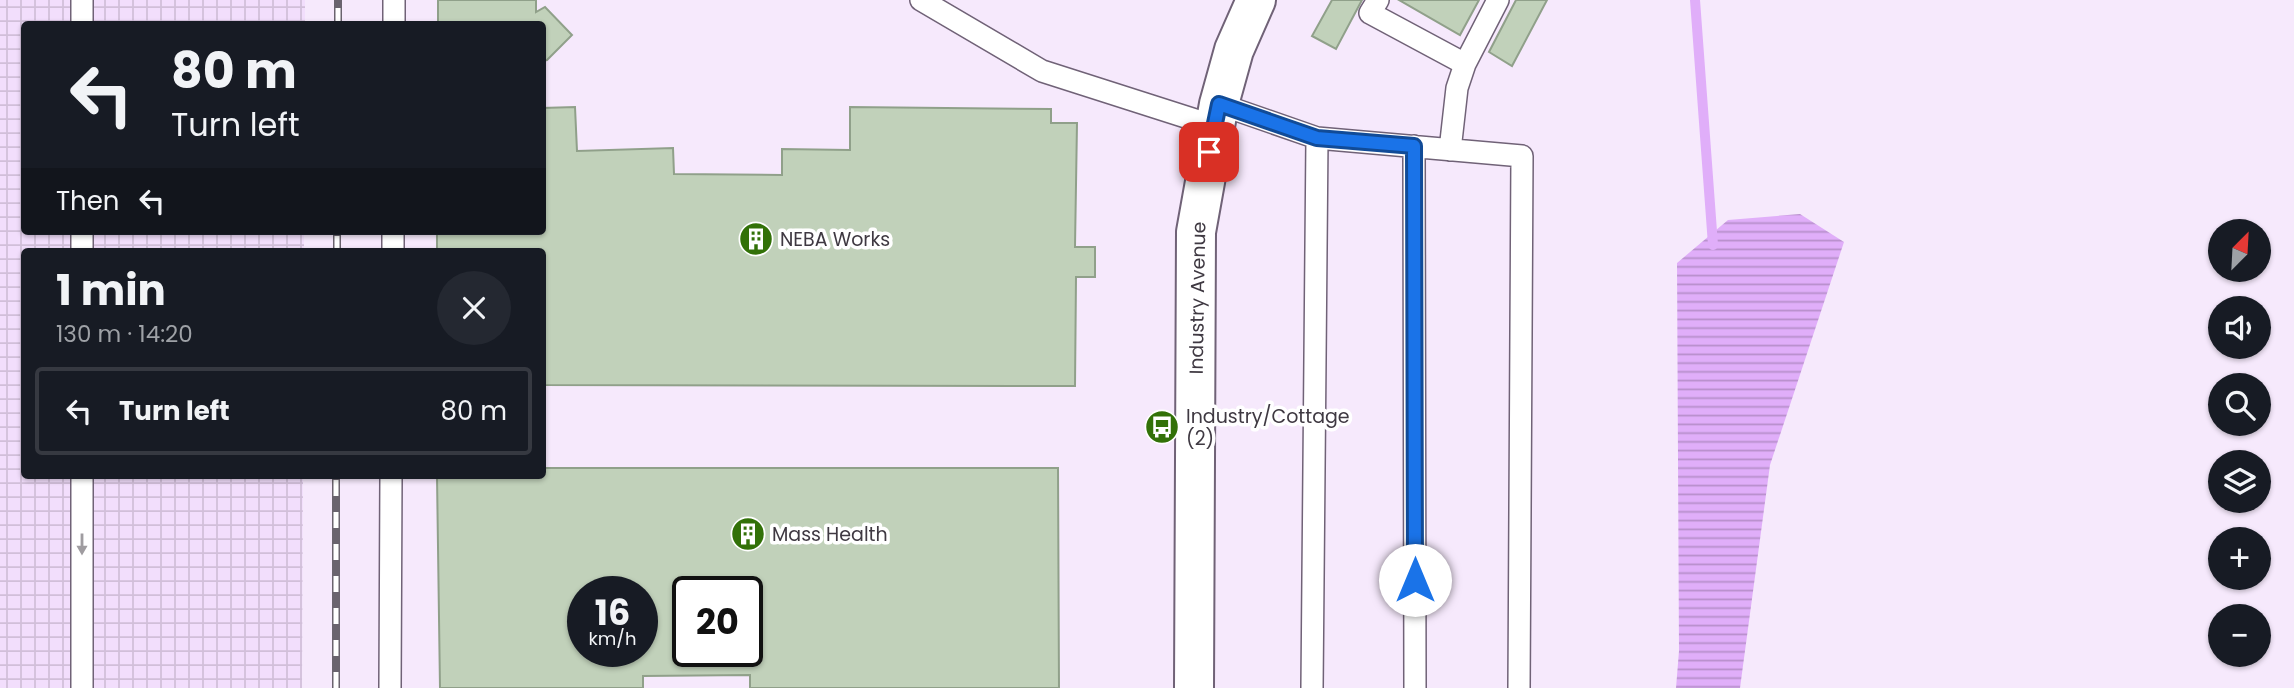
<!DOCTYPE html>
<meta charset="utf-8">
<style>
:root{--surface:#171b24;--page:#242831;--text:#f1f3f6;--muted:#9ea1a6;--line:#363941}
body{margin:0;font-family:Poppins,sans-serif;background:var(--page);color:var(--text);height:100vh;display:flex;flex-direction:column;font-size:26px;white-space:nowrap}
*{box-sizing:border-box;margin:0}
p{font-size:23px;color:var(--muted)}
.icon{flex:none;width:38px;height:38px;fill:none;stroke:currentColor;stroke-width:2;stroke-linecap:round;stroke-linejoin:round}
.map{position:relative;flex:1;overflow:hidden}
.panel{position:absolute;left:21px;top:248px;width:525px;height:231px;display:flex;flex-direction:column;background:var(--surface);border-radius:7px;box-shadow:0 2px 5px #0004}
.panel>*{flex:none}
.guide{position:absolute;left:21px;top:21px;width:525px;height:214px;border-radius:7px;box-shadow:0 2px 5px #0004;background:#171b24;color:var(--text);overflow:hidden}
.needle{width:46px;rotate:24deg}
.tools{position:absolute;left:2208px;top:219px;display:grid;gap:14px}
.tools a{display:grid;place-items:center;width:63px;height:63px;border-radius:50%;background:var(--surface);box-shadow:0 2px 5px #0004;font-size:35px}
.speed{position:absolute;left:567px;top:576px;display:flex;gap:14px;font-size:35px;font-weight:700;text-align:center}
.speed>*{display:grid;place-content:center;width:91px;height:91px;border-radius:50%;background:var(--surface);box-shadow:0 2px 5px #0004;line-height:1}
.speed small{font-size:18px;font-weight:400}
.speed .limit{border:4px solid #111;border-radius:10px;background:#fff;color:#111}
.pin{position:absolute;display:grid;place-items:center;width:60px;height:60px;color:#fff;margin:-30px;border-radius:14px;box-shadow:0 4px 10px #0006}
.me{position:absolute;width:77px;margin:-38px;rotate:0deg;stroke-linejoin:round;filter:drop-shadow(0 0 5px #0008)}
.turn{display:flex;align-items:center;gap:24px;height:147px;padding:0 35px;font-size:32px}
.turn .icon{width:91px;height:91px;stroke-width:2.5}
.turn b{display:block;font-size:49px;line-height:60px}
.then{display:flex;align-items:center;height:66px;padding:0 35px;background:#0003;gap:14px;font-size:26px}
.round{display:grid;place-items:center;flex:none;width:74px;height:74px;border-radius:37px;background:var(--page)}
.head{display:flex;align-items:center;justify-content:space-between;height:119px;padding:0 35px}
h1{font-size:42px;font-weight:700;line-height:52px}
ul{padding:0;list-style:none}
li{display:flex;align-items:center;gap:21px;height:88px;margin:0 14px 10px;padding:0 21px;border:4px solid var(--line);border-radius:7px}
li div{flex:1}
li b{display:block;font-size:26px}
li em{font-style:normal}
.map>svg:first-child{display:block}
.industrial{fill:url(#industrial-grid)}
.water{fill:url(#water-rules)}
.lines{fill:none;stroke-linecap:round;stroke-linejoin:round}
.stream{stroke:#e0aef9;stroke-width:10}
.building{fill:#c1d1ba;stroke:#90a08a;stroke-width:2;fill-rule:evenodd}
.service-casing{stroke:#706277;stroke-width:24}
.tertiary-casing{stroke:#706277;stroke-width:42}
.service{stroke:#fff;stroke-width:21}
.tertiary{stroke:#fff;stroke-width:38}
.rail-casing{stroke:#6a636e;stroke-width:8}
.rail{stroke:#fff;stroke-width:5;stroke-dasharray:16;stroke-linecap:butt}
.oneway{fill:#9f9ca0}
.route-casing{stroke:#114b97;stroke-width:18}
.route{stroke:#1a73e8;stroke-width:12}
.labels{text-anchor:middle;stroke-width:7;stroke-linejoin:round;paint-order:stroke}
.poi-label{font-size:19px;fill:#3f3942;stroke:#fff;text-anchor:start}
.street-label{font-size:19px;fill:#3f3942;stroke:#fff}
</style>
<div class="map">
<svg width="2294" height="688" viewBox="0 0 2294 688">
<defs>
<pattern id="industrial-grid" width="8" height="8" patternUnits="userSpaceOnUse" patternTransform="scale(1.75)"><rect width="8" height="8" fill="#f2defc"/><path d="M0 4h8M4 0v8" fill="none" stroke="#d1bfd9"/></pattern>
<pattern id="water-rules" width="6" height="5" patternUnits="userSpaceOnUse" patternTransform="scale(1.75)"><rect width="6" height="5" fill="#e0aef9"/><path d="M0 2.5h6" fill="none" stroke="#b78fcb"/></pattern>
</defs>
<rect width="100%" height="100%" fill="#f6e9fc"/>
<!-- industrial -->
<path class="industrial" d="M0,0H305V24H24V231H304V252H24V476H303L302,688H0Z"/>
<!-- water -->
<path class="water" d="M1800,214L1844,242L1770,465L1740,688H1676L1679,651L1677,263L1728,220Z"/>
<g class="lines">
<!-- stream -->
<path class="stream" d="M1695,0L1713,245"/>
</g>
<!-- building -->
<path class="building" d="M438,0H536V12L545,7L572,35L547,60L542,61V24H438Z
M1332,0H1362L1336,49L1312,36Z
M1399,0H1479L1460,35Z
M1516,0H1547L1512,66L1489,52Z
M575,107L577,151L673,148L674,174L782,175V149L850,150V107L1051,109V123H1077L1075,247H1095V277H1076L1075,386L542,385V252H437V231H542V108Z
M542,468H1058L1059,688H750V675L643,676V688H440L437,476H542ZM583,592H642V651H583ZM688,592H747V651H688Z"/>
<g class="lines">
<!-- service casing -->
<g class="service-casing">
<path id="service" d="M921,0L1042,71L1214,126
M1378,0L1370,13L1465,64
M82,24V0
M394,24V0
M1219,104L1317,138L1522,156L1519,688
M1414,146L1415,688
M1450,150L1457,88L1465,64L1498,0
M82,252V231
M393,252V231
M82,688V476
M390,688L391,476
M1312,688L1317,138"/>
</g>
<!-- tertiary casing -->
<g class="tertiary-casing">
<path id="tertiary" d="M1194,688L1196,232L1219,104L1234,50L1256,0"/>
</g>
<!-- service -->
<use href="#service" class="service"/>
<!-- tertiary -->
<use href="#tertiary" class="tertiary"/>
<!-- rail casing -->
<g class="rail-casing">
<path id="rail" d="M338,24V0
M337,252V231
M336,688V476"/>
</g>
<!-- rail -->
<use href="#rail" class="rail"/>
</g>
<!-- one-way arrows -->
<defs><path id="oneway-solid" d="M-6-.8H1V-3.2L6.5 0L1 3.2V.8H-6Z" transform="scale(1.75)"/></defs>
<use class="oneway" href="#oneway-solid" transform="translate(82 544) rotate(90)"/>
<g class="lines">
<!-- route casing -->
<g class="route-casing">
<path id="route" d="M1209,152L1219,104L1317,138L1414,146L1415,580"/>
</g>
<!-- route -->
<use href="#route" class="route"/>
</g>
<!-- icons -->
<defs>
<g id="building-disc" transform="scale(1.75)"><circle r="9.5" fill="#327108" stroke="#fff"/><path d="M-4-6H4V6H1V3H-1V6H-4ZM-2.5-4.3h1.7v1.8h-1.7ZM.8-4.3h1.7v1.8H.8ZM-2.5-1h1.7V.8h-1.7ZM.8-1h1.7V.8H.8Z" fill="#fff"/></g>
<g id="bus-disc" transform="scale(1.75)"><circle r="9.5" fill="#327108" stroke="#fff"/><path d="M-5-6H5V4H4V6H2V4H-2V6H-4V4H-5ZM-3.5-4V0h7V-4ZM-3.5 1.2v1.5H-2V1.2ZM2 1.2v1.5H3.5V1.2Z" fill="#fff"/></g>
</defs>
<g fill-rule="evenodd">
<use href="#building-disc" x="756" y="239"/>
<use href="#bus-disc" x="1162" y="427"/>
<use href="#building-disc" x="748" y="534"/>
</g>
<g class="labels">
<!-- poi labels -->
<g class="poi-label">
<text x="780" y="246">NEBA Works</text>
<text x="1186" y="423">Industry/Cottage<tspan x="1186" dy="22">(2)</tspan></text>
<text x="772" y="541">Mass Health</text>
</g>
<!-- street labels -->
<g class="street-label">
<text transform="translate(1197 298) rotate(-89)" y="7">Industry Avenue</text>
</g>
</g>
</svg>
<div class="tools">
<a><svg class="needle" viewBox="-14 -14 28 28"><path d="M0-13l5 13h-10z" fill="#e53935"/><path d="M0 13l5-13h-10z" fill="#9ea1a6"/></svg></a>
<a><svg class="icon" aria-label="sound" viewBox="0 0 24 24"><path d="M4 9h4l5-4v14l-5-4H4zM17 9q2 3 0 6"/></svg></a>
<a><svg class="icon" aria-label="search" viewBox="0 0 24 24"><circle cx="10" cy="10" r="6"/><path d="M15 15l6 6"/></svg></a>
<a><svg class="icon" aria-label="layers" viewBox="0 0 24 24"><path d="M12 4l9 5-9 5-9-5zM3 14l9 5 9-5"/></svg></a>
<a>+</a>
<a>−</a>
</div>
<div class="speed"><div>16<small>km/h</small></div><div class="limit">20</div></div>
<div class="pin" style="left:1209px;top:152px;background:#d93025"><svg class="icon" aria-label="arrive" viewBox="0 0 24 24"><path d="M6 21V4h12l-3 4 3 4H6"/></svg></div>
<svg class="me" style="left:1415px;top:580px" viewBox="-20 -20 40 40"><circle r="19" fill="#fff"/><path d="M0-13L10 11 0 6-10 11z" fill="#1a73e8"/></svg>
<div class="guide">
<div class="turn"><svg class="icon" aria-label="left" viewBox="0 0 24 24"><path d="M17 20v-9H6M10 6l-5 5 5 5"/></svg><div><b>80 m</b>Turn left</div></div>
<div class="then">Then<svg class="icon" aria-label="left" viewBox="0 0 24 24"><path d="M17 20v-9H6M10 6l-5 5 5 5"/></svg></div>
</div>
<section class="panel">
<div class="head"><div><h1>1 min</h1><p>130 m · 14:20</p></div><a class="round"><svg class="icon" aria-label="close" viewBox="0 0 24 24"><path d="M6 6l12 12M18 6L6 18"/></svg></a></div>
<ul>
<li><svg class="icon" aria-label="left" viewBox="0 0 24 24"><path d="M17 20v-9H6M10 6l-5 5 5 5"/></svg><div><b>Turn left</b></div><em>80 m</em></li>
</ul>
</section>
</div>
